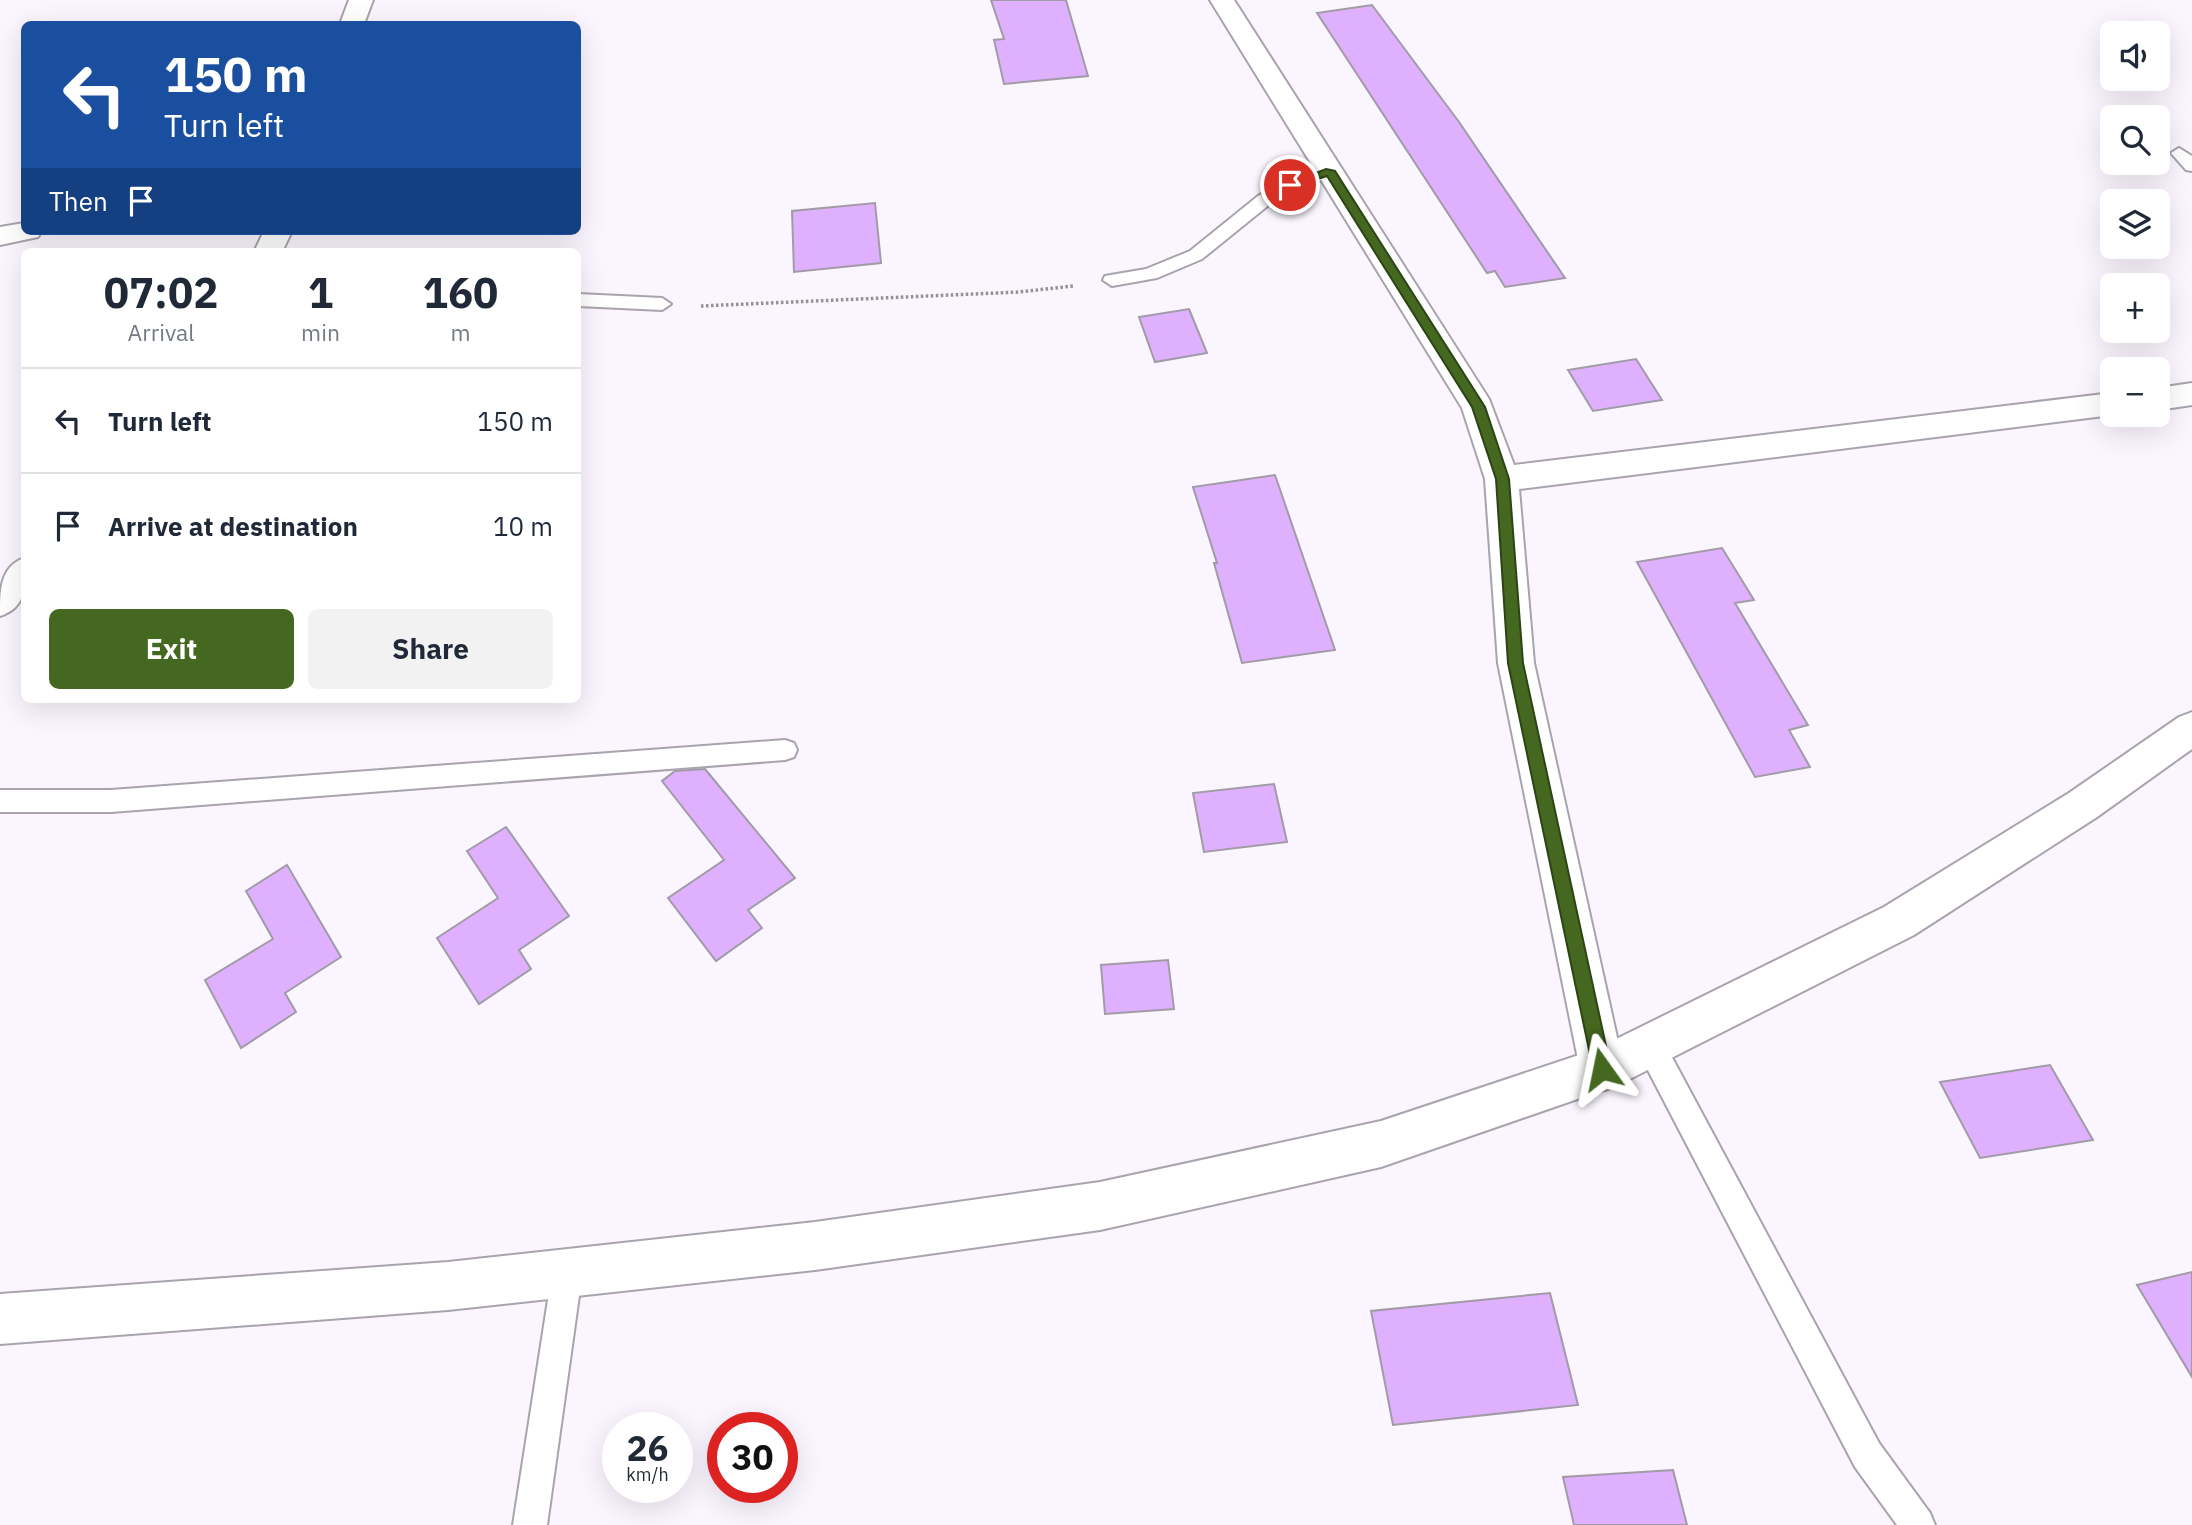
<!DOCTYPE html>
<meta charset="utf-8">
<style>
:root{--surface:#fff;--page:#f2f2f3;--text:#1f2937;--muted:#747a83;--line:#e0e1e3;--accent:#456820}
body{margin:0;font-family:"IBM Plex Sans",sans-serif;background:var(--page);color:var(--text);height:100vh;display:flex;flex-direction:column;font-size:26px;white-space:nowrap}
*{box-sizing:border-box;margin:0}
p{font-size:23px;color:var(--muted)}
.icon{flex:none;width:38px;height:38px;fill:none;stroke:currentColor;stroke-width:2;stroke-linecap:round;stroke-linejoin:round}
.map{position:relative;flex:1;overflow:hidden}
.drawer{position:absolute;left:21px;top:248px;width:560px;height:455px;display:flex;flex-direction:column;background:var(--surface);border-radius:10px;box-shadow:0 7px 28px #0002}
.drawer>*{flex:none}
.banner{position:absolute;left:21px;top:21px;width:560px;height:214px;border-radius:10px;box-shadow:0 7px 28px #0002;background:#1a4fa0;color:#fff;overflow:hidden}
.fabs{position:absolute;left:2100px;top:21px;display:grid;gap:14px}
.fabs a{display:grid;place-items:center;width:70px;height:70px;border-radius:10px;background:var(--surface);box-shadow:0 7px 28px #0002;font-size:35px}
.speed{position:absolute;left:602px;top:1412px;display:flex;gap:14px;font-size:35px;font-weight:700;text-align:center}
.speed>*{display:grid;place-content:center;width:91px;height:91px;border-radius:50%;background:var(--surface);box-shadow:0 7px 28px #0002;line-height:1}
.speed small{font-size:18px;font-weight:400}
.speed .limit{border:10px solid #d22;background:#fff;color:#111}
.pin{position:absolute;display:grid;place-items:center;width:60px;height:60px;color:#fff;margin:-30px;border:4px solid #fff;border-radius:50%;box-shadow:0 2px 7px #0007}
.me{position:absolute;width:77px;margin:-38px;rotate:348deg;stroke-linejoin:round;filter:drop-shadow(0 0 5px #0008)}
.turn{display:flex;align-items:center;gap:24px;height:147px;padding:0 28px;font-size:32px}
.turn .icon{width:91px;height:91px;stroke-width:2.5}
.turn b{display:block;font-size:49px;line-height:60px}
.then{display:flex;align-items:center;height:66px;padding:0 28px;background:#0003;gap:14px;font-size:26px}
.eta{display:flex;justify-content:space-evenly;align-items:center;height:119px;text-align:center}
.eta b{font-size:42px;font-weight:700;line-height:49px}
.button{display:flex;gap:14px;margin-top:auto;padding:14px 28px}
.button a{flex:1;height:80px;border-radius:10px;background:var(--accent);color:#fff;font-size:28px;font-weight:700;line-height:80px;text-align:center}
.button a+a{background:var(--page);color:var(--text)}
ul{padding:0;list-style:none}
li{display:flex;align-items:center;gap:21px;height:105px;padding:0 28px;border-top:2px solid var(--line)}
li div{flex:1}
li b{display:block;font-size:26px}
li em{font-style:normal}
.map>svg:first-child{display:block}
.building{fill:#dfb0fe;stroke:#a19ba5;stroke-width:2}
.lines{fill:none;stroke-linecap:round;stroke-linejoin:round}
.service-casing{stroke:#a9a3ad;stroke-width:4}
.minor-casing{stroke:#a9a3ad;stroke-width:4}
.secondary-casing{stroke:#a9a3ad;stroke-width:4}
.path{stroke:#949097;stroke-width:3.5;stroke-dasharray:2.5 2.5;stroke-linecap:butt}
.service{fill:#fff;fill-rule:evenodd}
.minor{fill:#fff;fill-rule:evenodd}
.secondary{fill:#fff;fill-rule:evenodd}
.route{fill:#456820;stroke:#2d4415;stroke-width:2}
</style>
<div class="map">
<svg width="2192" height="1525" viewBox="0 0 2192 1525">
<rect width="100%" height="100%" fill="#faf5fe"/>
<!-- building -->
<path class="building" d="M991,0H1066L1088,76L1004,84L994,40L1004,39Z
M1372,5L1459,122L1565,278L1505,287L1495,271L1487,273L1317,13Z
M875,203L881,263L794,272L792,211Z
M1189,309L1207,353L1155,362L1139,317Z
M1636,359L1662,400L1593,411L1568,370Z
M1275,475L1335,650L1242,663L1214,563H1217L1193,487Z
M1722,548L1754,600L1735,603L1808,725L1789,730L1810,767L1755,777L1637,562Z
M705,769L795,878L748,910L762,928L716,961L668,898L724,860L662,781L675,771Z
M1274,784L1287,842L1204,852L1193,793Z
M506,827L569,916L519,950L531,969L479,1004L437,938L498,898L467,851Z
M287,865L341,957L285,993L296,1012L241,1048L205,980L273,939L246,891Z
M1168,960L1174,1009L1105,1014L1101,965Z
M2050,1065L2093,1140L1980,1158L1940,1082Z
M2192,1272V1377L2137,1285Z
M1550,1293L1578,1405L1393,1425L1371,1311Z
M1673,1470L1687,1525H1574L1563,1477Z"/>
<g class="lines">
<!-- service casing -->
<g class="service-casing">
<path id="service" d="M2179,148L2192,156V171L2186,170L2171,153Z
M1329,166L1335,167L1338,171L1335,175L1296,189L1270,204L1202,259L1157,278L1112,286L1103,280L1105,276L1146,269L1190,251L1258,196L1284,181Z
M578,294L662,298L671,304L662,310L578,306Z
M785,740L794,743L797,750L794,757L785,760L111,812H0V790H111Z
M1650,1031L1660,1035L1879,1443L1930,1513L1935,1525H1897L1855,1467L1640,1055L1636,1045L1640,1035Z
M567,1259L578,1263L582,1274L547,1525H513L552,1274L556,1263Z"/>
</g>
<!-- minor casing -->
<g class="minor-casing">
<path id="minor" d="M349,0H373L364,24H340Z
M1210,0H1234L1489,399L1514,465L2112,393V415L1519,489L1534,663L1624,1069L1618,1085L1602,1091L1586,1085L1580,1069L1498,663L1485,479L1462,408Z
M24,223V231H42L38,237L0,245V227Z
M264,231H292L282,252H254Z
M2192,383V405L2158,410V388Z
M24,558C26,582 28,607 0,616C0,590 0,567 24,558Z"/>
</g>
<!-- secondary casing -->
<g class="secondary-casing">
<path id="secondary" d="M2192,712V749L2097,817L1914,935L1618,1085L1381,1167L1100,1230L815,1270L448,1310L0,1344V1294L448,1262L815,1222L1100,1182L1381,1121L1594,1050L1884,907L2069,793L2179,717Z"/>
</g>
<!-- path -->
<path class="path" d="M701,306L1019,292L1073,286"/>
<!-- service -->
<use href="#service" class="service"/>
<!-- minor -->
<use href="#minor" class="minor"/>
<!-- secondary -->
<use href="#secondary" class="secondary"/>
</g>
<!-- route -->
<path class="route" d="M1326,169L1335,171L1485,407L1509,479L1523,663L1611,1069L1608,1076L1602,1078L1595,1076L1593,1069L1508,663L1496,479L1472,407L1327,176L1290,188L1285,185Z"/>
</svg>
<div class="fabs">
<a><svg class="icon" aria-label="sound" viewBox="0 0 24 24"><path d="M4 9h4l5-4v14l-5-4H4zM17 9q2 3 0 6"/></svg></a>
<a><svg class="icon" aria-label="search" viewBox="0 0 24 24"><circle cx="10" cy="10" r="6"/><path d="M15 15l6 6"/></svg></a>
<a><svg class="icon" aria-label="layers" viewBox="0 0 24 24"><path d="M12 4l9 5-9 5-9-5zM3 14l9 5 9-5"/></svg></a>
<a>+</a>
<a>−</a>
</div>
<div class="speed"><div>26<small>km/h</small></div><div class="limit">30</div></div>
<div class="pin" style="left:1290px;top:185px;background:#d93025"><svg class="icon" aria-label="arrive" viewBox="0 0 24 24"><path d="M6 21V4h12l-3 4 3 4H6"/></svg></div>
<svg class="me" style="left:1602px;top:1069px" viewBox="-20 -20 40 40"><path d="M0-17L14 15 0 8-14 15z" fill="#456820" stroke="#fff" stroke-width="4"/></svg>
<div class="banner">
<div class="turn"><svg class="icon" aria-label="left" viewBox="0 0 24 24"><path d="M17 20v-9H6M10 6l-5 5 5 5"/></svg><div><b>150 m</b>Turn left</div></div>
<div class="then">Then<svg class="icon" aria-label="arrive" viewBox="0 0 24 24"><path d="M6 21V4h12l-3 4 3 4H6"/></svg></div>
</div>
<section class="drawer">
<div class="eta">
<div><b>07:02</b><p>Arrival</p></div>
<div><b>1</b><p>min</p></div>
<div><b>160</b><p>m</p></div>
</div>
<ul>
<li><svg class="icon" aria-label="left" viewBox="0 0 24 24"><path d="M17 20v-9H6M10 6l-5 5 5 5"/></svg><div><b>Turn left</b></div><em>150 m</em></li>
<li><svg class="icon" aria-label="arrive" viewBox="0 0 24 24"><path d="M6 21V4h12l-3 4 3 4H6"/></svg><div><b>Arrive at destination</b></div><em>10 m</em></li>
</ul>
<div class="button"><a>Exit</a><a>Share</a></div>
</section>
</div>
